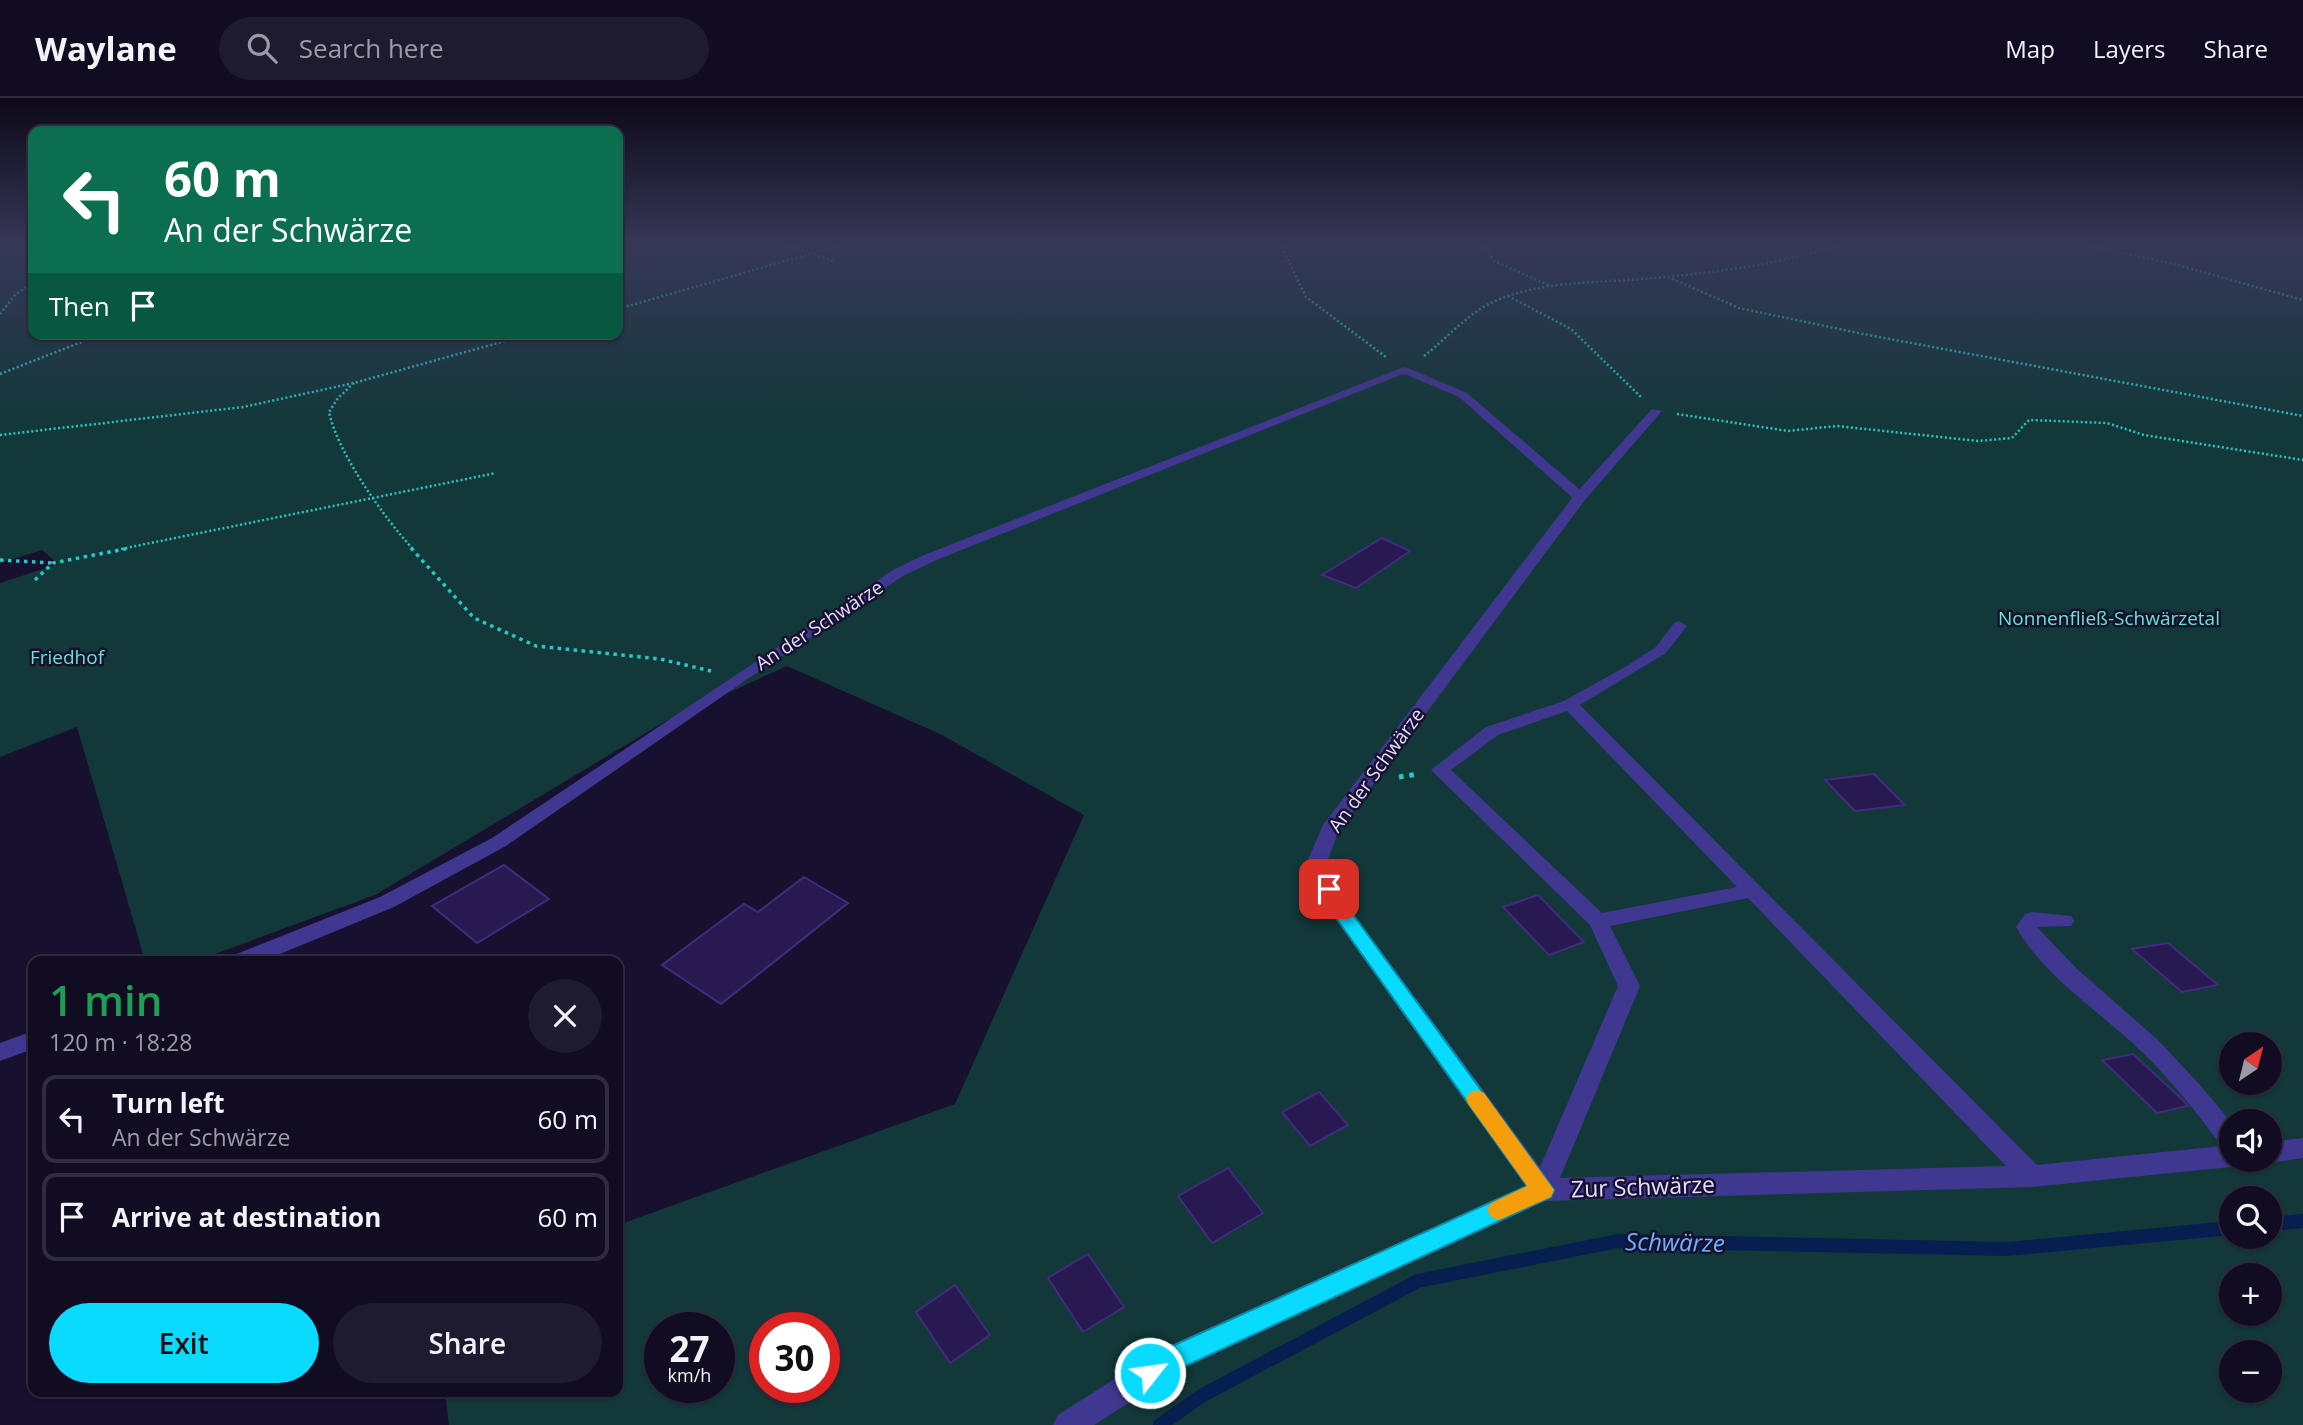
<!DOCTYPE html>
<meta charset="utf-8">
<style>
:root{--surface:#110c22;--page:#1e1a2f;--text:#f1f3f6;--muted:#9c9ba5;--line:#302c40;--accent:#09daff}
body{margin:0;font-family:"Open Sans",sans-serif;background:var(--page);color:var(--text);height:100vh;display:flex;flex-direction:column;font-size:26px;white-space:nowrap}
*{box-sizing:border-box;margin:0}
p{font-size:23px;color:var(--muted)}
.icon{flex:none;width:38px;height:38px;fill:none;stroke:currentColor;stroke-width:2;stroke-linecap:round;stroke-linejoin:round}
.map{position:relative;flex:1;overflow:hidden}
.details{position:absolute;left:28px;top:858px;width:595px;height:441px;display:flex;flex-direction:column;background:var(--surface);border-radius:14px;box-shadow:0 2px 5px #0004,0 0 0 2px var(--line)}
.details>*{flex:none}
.guide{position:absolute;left:28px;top:28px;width:595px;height:214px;border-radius:14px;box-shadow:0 2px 5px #0004,0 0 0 2px var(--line);background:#0b6e4f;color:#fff;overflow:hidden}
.needle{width:46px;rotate:35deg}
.controls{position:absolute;left:2219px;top:934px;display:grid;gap:14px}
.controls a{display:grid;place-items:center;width:63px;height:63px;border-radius:50%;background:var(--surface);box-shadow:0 2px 5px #0004,0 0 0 2px var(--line);font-size:35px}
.speed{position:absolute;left:644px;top:1214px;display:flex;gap:14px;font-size:35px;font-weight:700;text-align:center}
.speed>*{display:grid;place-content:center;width:91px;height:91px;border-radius:50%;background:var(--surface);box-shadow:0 2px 5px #0004,0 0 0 2px var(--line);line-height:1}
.speed small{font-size:18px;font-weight:400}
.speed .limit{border:10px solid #d22;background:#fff;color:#111}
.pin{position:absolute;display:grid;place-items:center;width:60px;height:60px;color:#fff;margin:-30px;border-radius:14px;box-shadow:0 4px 10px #0006}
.me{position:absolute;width:77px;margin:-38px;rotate:60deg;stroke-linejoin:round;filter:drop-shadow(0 0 5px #0008)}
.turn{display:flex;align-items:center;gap:24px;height:147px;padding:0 21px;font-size:32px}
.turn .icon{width:91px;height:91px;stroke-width:2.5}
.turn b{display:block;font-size:49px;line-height:60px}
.then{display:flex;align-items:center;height:66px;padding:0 21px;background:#0003;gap:14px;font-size:26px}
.round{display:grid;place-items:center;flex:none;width:74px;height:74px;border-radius:37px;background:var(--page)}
.summary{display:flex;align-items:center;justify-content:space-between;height:119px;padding:0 21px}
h1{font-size:42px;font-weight:600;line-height:52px;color:#1e9e55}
.cta{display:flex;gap:14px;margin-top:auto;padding:14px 21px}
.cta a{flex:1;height:80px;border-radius:42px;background:var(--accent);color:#111;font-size:28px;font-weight:600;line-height:80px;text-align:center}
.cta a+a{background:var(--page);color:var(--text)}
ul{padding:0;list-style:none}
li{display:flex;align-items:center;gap:21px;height:88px;margin:0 14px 10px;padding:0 7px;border:4px solid var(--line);border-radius:14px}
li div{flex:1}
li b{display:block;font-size:26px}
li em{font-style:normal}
header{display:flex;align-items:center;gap:42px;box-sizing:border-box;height:98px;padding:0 35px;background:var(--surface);border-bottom:2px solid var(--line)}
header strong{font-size:33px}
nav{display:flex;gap:38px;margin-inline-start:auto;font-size:24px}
.search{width:490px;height:63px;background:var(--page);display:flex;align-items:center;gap:18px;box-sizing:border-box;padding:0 24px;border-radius:38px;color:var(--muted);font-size:26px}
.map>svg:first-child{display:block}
.green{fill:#123839;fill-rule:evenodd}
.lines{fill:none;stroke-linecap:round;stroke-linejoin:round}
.stream{stroke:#071e50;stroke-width:14}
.building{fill:#281a51;stroke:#402b7e;stroke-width:2}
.path-far2{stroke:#28c8c7;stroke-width:2.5;stroke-dasharray:2 2.5;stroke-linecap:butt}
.path-far1{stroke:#28c8c7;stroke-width:3.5;stroke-dasharray:3.5 4.5;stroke-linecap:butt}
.path{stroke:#28c8c7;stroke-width:5;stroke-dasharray:4.5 6;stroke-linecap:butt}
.lane{fill:#403890;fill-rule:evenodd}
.street{fill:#403890;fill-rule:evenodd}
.route{fill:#09daff;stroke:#068ea6;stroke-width:2}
.slow{fill:#f59e0b}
.labels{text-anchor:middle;stroke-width:5;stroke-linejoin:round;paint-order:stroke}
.park-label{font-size:19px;fill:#5fe9ce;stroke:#17102e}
.street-label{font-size:19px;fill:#e3ddff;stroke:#17102e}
.near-street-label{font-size:23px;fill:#e3ddff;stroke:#17102e}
.near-water-label{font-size:24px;font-style:italic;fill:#6bb3ff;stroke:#17102e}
</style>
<header>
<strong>Waylane</strong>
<div class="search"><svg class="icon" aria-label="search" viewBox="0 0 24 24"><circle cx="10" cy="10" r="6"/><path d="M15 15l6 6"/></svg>Search here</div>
<nav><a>Map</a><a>Layers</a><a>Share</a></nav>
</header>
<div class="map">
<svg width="2303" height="1327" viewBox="0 0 2303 1327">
<rect width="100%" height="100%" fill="#17102e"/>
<!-- green -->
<path class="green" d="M0,145H33V236H618V145H2303V1327H449L445,1293H618V1127L955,1006L1084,717L940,636L787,568L666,623L375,797L196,863H145L77,629L0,659V485L58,466L42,452L0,465ZM2231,947H2270V985H2231ZM2231,1024H2270V1062H2231ZM2231,1101H2270V1139H2231ZM2231,1178H2270V1216H2231ZM660,1230H719V1290H660ZM765,1230H824V1290H765ZM2231,1255H2270V1293H2231Z"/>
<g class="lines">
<!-- stream -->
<path class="stream" d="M2270,1126L2303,1123
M1160,1327L1203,1297L1418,1183L1618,1143L2007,1151L2231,1130"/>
</g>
<!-- building -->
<path class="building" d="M1382,440L1410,453L1356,490L1322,477Z
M1874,676L1905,707L1855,713L1825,682Z
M504,767L549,801L477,845L432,808Z
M804,779L848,805L721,906L662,867L744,806L758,814Z
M1538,797L1584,844L1549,857L1503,809Z
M2168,845L2218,887L2182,894L2132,851Z
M2133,956L2183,1002L2188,1008L2157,1015L2102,962Z
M1319,994L1348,1027L1310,1048L1282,1014Z
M1228,1070L1263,1115L1212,1145L1178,1098Z
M1088,1156L1124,1209L1083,1234L1048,1180Z
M955,1187L990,1237L950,1265L916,1214Z"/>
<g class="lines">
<!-- path-far2 -->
<path class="path-far2" d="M780,145L833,163
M1280,145L1306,199L1386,259
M1474,145L1486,151L1494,163L1550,188
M2077,145L2170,165L2303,202
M1668,179L1739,210L1863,236L2303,318
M1508,198L1571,231L1642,300
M618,211L848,145
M0,216L15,197L33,184
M1424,258C1448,240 1467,215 1495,203C1541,183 1593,185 1642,181C1711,175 1780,167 1846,145
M0,276L102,236
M354,285L338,300L329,314C337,354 385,421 413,451
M1677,316L1788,333L1837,328L1978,343L2012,340L2029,322L2107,325L2144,337L2303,362
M0,337L243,309L354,285L530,236
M121,451L496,375"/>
<!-- path-far1 -->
<path class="path-far1" d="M411,450L474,520L536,548L660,561L711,573
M0,462L52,465
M35,482L53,465L130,450"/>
<!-- path -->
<path class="path" d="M1399,679L1418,676"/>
<!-- lane -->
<path class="lane" d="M1400,270H1408L1467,295L1585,396V402H1575L1459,299L1400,274Z
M2032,814L2071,818L2074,823L2071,828L2037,829L2077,871L2158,942L2200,987L2231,1024V1052L2222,1049C2198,1016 2172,983 2142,954C2101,914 2045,880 2016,829L2025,816Z"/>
<!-- street -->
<path class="street" d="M1404,269L1409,272L1408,274L934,463L903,478L746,582L506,748L394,809L263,863H231L234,857L380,799L492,740L893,472L924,457Z
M1652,311L1662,313L1585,402L1339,732L1326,766L1350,811L1540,1069L1618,888L1590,827L1431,672L1486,629L1564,603L1625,569L1656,549L1674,525L1679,523L1687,528L1666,555L1580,607L2037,1067L2231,1047V1062H2241L2240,1065L2231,1069L2032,1089L1545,1103L1180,1272L1094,1327H1053L1058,1317L1160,1252L1526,1088L1335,820L1306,766L1323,727L1575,396ZM1567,613L1737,789L1602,815L1451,672L1498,637ZM1748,800L2006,1068L1560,1080L1640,888L1610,828Z
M33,933V951L0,963V945Z
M2303,1040V1060L2270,1065L2264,1062H2270V1044Z"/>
</g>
<!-- sky -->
<linearGradient id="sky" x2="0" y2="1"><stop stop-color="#0d0919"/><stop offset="0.44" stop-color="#363757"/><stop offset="1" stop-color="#363757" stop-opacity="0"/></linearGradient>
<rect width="2303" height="330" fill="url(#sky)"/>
<!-- route -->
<path class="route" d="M1329,784L1336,786L1349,811L1554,1092L1551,1099L1179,1271L1150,1288L1140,1284L1137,1275L1140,1266L1161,1253L1527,1088L1336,820L1320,791L1323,786Z"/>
<!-- slow -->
<path class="slow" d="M1477,992L1484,995L1554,1092L1551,1099L1499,1122L1491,1119L1487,1112L1491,1105L1527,1088L1469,1007L1466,1001L1469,995Z"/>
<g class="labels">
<!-- park labels -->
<g class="park-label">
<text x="2109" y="527">Nonnenfließ-Schwärzetal</text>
<text x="67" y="566">Friedhof</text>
</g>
<!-- street labels -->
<g class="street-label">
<text transform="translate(819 527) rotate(-33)" y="7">An der Schwärze</text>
<text transform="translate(1376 672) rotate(-54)" y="7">An der Schwärze</text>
</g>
<!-- near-street labels -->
<g class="near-street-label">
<text transform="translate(1643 1089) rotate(-2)" y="8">Zur Schwärze</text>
</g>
<!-- near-water labels -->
<g class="near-water-label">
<text transform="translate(1675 1145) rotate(1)" y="8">Schwärze</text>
</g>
</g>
</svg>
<div class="controls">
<a><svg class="needle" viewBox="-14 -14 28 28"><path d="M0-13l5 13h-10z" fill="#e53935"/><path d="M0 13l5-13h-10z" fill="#9c9ba5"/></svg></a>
<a><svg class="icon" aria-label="sound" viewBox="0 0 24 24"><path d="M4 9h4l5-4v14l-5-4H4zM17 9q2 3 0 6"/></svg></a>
<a><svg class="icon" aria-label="search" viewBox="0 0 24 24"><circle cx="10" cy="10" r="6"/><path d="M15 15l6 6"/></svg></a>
<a>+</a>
<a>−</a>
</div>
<div class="speed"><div>27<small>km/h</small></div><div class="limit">30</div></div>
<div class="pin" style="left:1329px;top:791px;background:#d93025"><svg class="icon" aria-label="arrive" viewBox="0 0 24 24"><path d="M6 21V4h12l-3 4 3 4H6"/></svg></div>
<svg class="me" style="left:1150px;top:1275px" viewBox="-20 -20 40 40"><circle r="17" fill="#09daff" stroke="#fff" stroke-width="3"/><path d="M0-11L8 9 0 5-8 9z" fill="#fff"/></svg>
<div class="guide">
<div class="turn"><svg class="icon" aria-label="left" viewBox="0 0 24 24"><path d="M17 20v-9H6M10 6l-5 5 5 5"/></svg><div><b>60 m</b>An der Schwärze</div></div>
<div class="then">Then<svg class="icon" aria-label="arrive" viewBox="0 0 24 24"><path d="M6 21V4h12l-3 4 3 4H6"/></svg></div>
</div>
<section class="details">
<div class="summary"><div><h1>1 min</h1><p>120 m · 18:28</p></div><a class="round"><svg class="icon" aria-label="close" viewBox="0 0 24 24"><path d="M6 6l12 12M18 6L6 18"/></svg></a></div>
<ul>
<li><svg class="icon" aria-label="left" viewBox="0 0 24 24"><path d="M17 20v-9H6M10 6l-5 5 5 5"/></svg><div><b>Turn left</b><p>An der Schwärze</p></div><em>60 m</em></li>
<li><svg class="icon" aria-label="arrive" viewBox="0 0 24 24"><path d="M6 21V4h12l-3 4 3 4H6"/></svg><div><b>Arrive at destination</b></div><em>60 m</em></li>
</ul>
<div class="cta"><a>Exit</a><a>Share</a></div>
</section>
</div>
